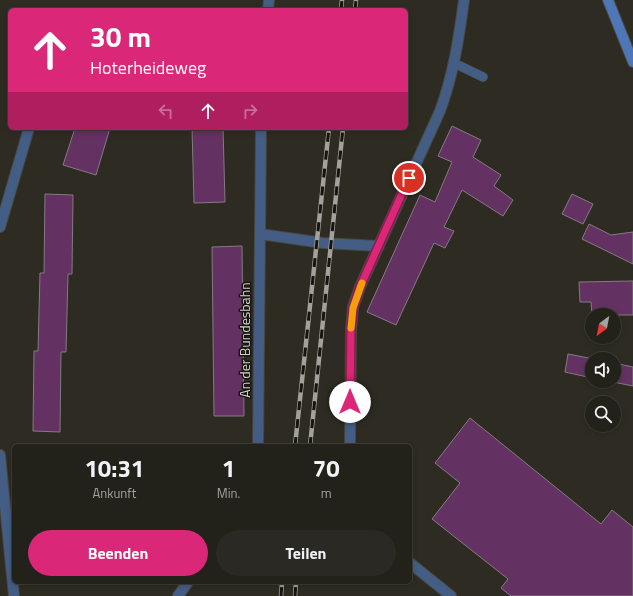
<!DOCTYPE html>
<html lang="de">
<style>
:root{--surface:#22211a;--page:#2a2923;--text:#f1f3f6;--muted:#a2a3a2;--line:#3f3e39;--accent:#db2777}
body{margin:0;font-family:"Titillium Web",sans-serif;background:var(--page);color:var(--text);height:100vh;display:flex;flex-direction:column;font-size:15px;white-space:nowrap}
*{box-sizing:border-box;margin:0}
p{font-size:13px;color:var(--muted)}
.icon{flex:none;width:22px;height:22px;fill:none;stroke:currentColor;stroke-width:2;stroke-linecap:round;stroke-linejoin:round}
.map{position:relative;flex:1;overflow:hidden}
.panel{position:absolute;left:12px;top:444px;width:400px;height:140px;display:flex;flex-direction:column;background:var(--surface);border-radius:6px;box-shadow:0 2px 6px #0003,0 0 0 1px var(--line)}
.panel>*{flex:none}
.top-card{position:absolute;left:8px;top:8px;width:400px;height:122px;border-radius:6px;box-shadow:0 2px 6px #0003,0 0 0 1px var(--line);background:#db2777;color:#fff;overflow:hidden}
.needle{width:26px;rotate:212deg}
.buttons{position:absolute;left:585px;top:308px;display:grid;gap:8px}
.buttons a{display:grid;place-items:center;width:36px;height:36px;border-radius:50%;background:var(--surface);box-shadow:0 2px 6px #0003,0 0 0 1px var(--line);font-size:20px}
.pin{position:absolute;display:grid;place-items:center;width:34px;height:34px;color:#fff;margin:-17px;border:2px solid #fff;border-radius:50%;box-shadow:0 1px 4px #0007}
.me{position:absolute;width:44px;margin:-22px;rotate:0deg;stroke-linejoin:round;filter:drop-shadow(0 0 3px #0008)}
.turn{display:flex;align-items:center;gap:14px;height:84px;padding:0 16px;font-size:18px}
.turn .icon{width:52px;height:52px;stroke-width:2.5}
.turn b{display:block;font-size:28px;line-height:34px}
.lanes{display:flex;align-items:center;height:38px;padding:0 16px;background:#0003;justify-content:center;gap:20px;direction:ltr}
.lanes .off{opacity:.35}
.eta{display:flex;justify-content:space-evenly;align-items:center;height:68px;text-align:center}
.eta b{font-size:24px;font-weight:700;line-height:28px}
.button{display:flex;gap:8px;margin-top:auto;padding:8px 16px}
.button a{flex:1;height:46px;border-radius:24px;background:var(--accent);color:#fff;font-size:16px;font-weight:700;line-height:46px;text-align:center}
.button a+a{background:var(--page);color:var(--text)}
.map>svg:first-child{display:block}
.building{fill:#633263;stroke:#847a83}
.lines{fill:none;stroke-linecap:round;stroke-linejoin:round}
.lane-casing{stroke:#48473d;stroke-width:10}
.street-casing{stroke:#48473d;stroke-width:12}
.secondary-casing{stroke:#48473d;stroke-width:12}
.lane{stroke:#445d85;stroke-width:9}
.street{stroke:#445d85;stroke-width:10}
.secondary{stroke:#4f77b7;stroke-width:10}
.rail-casing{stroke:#a3a199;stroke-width:4.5}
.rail{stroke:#151410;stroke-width:3;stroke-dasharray:9;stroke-linecap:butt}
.route-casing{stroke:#8e194d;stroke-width:10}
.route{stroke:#db2777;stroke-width:7}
.slow{stroke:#f59e0b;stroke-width:7}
.labels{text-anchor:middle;stroke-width:3;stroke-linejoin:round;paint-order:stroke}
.street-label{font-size:14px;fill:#d3d2cb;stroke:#151410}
</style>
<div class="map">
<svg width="633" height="596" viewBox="0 0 633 596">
<rect width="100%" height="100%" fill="#2e2c22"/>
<!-- building -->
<path class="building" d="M452,126L481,140L473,157L501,175L494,186L513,200L503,216L462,190L444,227L454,231L445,248L434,243L396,325L367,312L420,195L435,202L452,162L438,156Z
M75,128H110L96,175L63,165Z
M192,128H223L225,202L194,203Z
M45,194L73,195L72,274H68L66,352H61L60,432L33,431L34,351H38L40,273H44Z
M572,194L593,204L583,224L562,214Z
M589,224L611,235L633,232V264L582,239Z
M242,246L244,416H214L212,247Z
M633,281V315H592V316L591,302H580L579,282Z
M568,354L594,359H592V378L565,372Z
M614,363L633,367V386L608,381H614Z
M470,418L601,524L612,510L633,527V596H511L501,588L508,579L432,519L460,483L435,463Z"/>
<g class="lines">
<!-- lane casing -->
<g class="lane-casing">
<path id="lane" d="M454,63L483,77"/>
</g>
<!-- street casing -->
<g class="street-casing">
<path id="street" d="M268,10L269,0
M0,227L29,128
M260,234L323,243L379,246
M258,446L261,128
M350,446L351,330L353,307L360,287L440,111C453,76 459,38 464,0
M0,455L14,596
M410,563L451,596
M178,596L188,582"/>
</g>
<!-- secondary casing -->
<g class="secondary-casing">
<path id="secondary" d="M608,0L633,62"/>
</g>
<!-- lane -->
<use href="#lane" class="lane"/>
<!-- street -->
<use href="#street" class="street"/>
<!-- secondary -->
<use href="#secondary" class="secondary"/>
<!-- rail casing -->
<g class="rail-casing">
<path id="rail" d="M341,10L342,0
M355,10L356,0
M295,446L329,128
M310,446L343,128
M281,596L282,582
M295,596L296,582"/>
</g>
<!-- rail -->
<use href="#rail" class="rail"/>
</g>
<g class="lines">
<!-- route casing -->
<g class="route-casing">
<path id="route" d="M350,402L351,330L353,308L360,287L409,178"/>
</g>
<!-- route -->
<use href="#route" class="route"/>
<!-- slow -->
<path class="slow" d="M351,328L353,308L362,283"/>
</g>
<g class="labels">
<!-- street labels -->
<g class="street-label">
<text transform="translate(245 340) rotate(-90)" y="5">An der Bundesbahn</text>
</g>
</g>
</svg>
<div class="buttons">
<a><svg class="needle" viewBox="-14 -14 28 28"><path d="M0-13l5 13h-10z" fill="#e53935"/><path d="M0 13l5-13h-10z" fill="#a2a3a2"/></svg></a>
<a><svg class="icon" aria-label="sound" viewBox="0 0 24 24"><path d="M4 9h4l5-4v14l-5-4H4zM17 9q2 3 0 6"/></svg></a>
<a><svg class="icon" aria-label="search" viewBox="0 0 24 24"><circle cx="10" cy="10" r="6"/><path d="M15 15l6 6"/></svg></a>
</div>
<div class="pin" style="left:409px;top:178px;background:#d93025"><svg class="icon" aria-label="arrive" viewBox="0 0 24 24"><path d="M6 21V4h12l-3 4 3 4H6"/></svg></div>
<svg class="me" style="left:350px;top:402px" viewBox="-20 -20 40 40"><circle r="19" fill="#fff"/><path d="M0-13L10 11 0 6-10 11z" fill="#db2777"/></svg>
<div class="top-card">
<div class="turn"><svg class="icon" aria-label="ahead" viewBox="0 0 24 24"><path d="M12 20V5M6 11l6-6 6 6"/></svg><div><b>30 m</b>Hoterheideweg</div></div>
<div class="lanes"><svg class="icon off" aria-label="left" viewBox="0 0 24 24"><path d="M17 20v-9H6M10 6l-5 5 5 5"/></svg><svg class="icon" aria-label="ahead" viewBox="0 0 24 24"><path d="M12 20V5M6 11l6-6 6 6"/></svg><svg class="icon off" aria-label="right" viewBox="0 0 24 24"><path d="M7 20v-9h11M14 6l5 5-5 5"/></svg></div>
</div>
<section class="panel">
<div class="eta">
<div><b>10:31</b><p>Ankunft</p></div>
<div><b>1</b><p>Min.</p></div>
<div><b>70</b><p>m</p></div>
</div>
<div class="button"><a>Beenden</a><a>Teilen</a></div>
</section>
</div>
